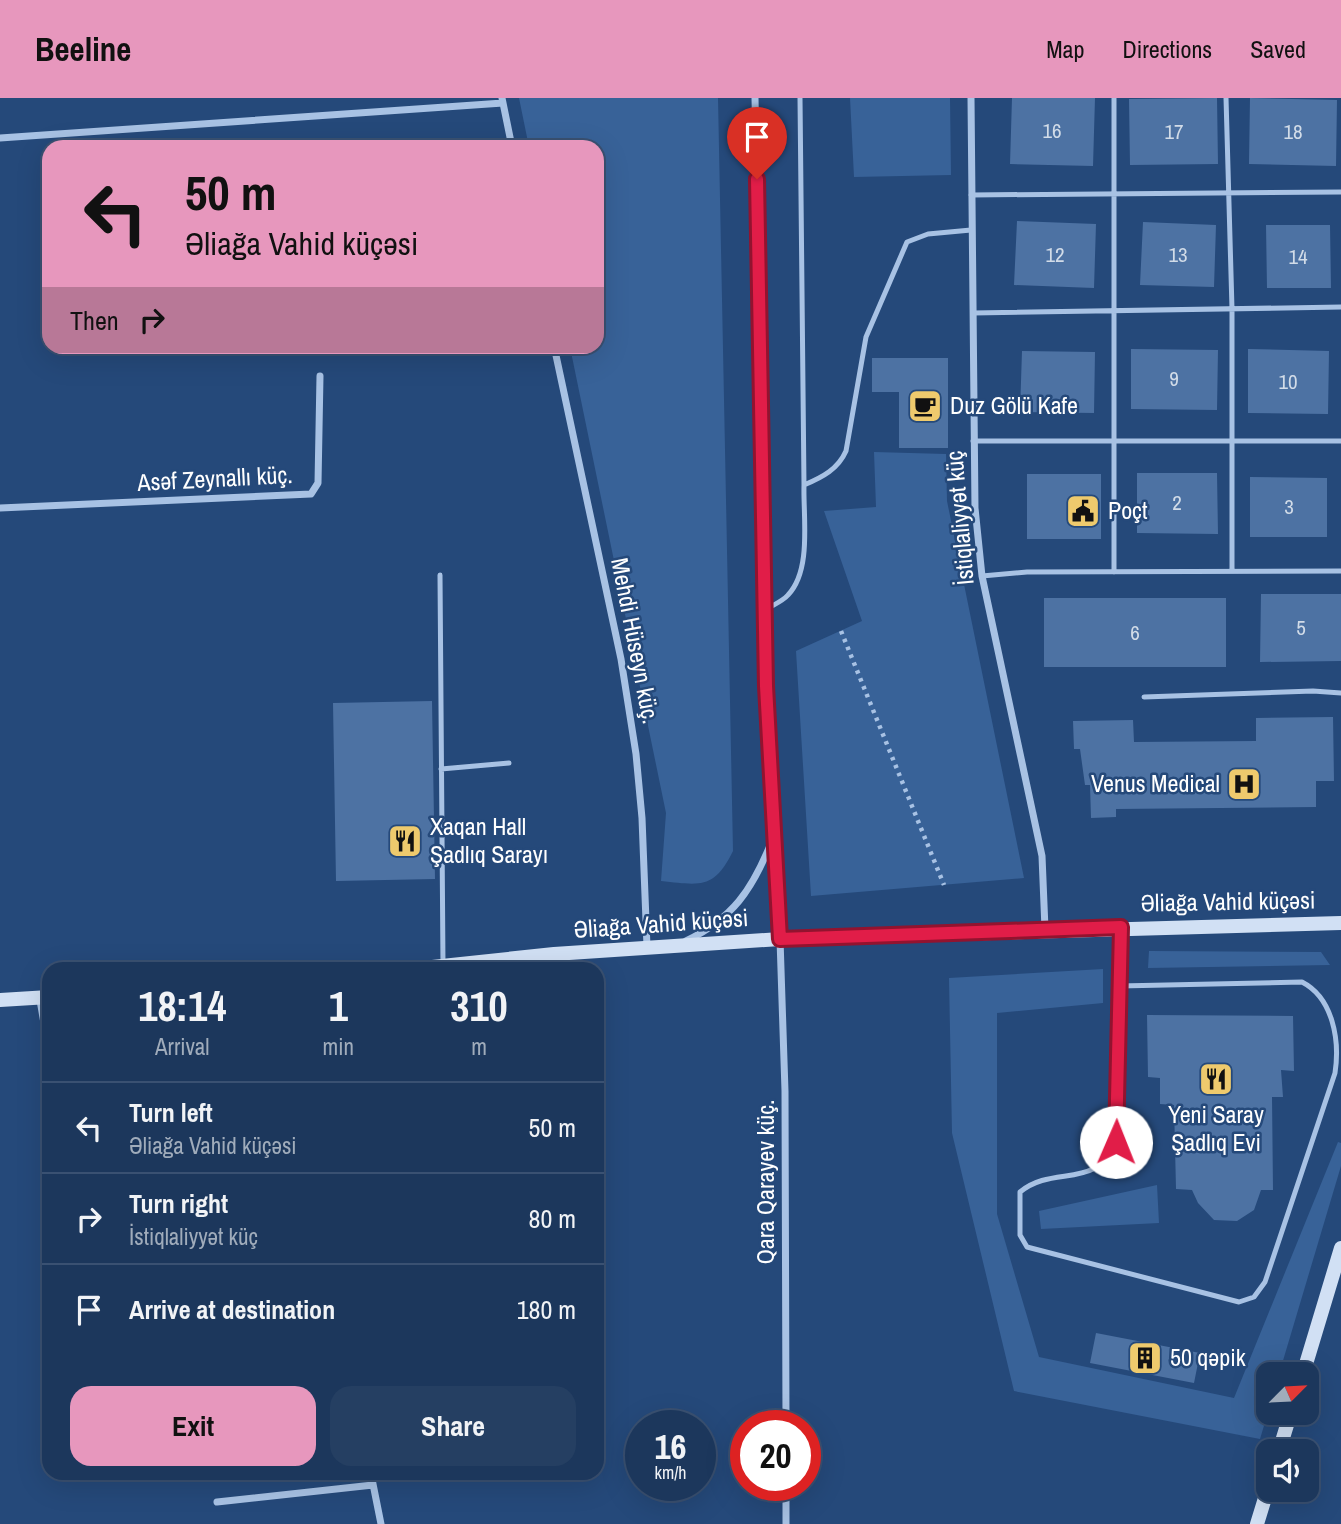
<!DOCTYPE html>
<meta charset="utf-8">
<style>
:root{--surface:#1c375c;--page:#253f62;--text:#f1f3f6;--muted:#a0acbb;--line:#3a5172;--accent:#e797bd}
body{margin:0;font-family:"Archivo Narrow",sans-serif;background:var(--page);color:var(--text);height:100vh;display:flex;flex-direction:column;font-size:26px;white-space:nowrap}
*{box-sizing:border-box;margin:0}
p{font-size:23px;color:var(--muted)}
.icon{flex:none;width:38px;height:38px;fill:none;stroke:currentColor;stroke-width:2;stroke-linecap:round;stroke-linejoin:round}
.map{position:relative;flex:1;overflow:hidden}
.sheet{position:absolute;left:42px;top:864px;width:562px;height:518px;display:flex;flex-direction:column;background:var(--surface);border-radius:21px;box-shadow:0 7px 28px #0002,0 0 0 2px var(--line)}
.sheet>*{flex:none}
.guide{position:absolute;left:42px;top:42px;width:562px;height:214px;border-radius:21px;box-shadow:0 7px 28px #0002,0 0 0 2px var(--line);background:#e797bd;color:#111;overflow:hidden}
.needle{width:46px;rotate:66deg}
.tools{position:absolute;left:1256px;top:1264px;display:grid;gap:14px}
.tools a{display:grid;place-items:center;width:63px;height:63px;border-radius:14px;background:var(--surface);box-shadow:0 7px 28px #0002,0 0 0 2px var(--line);font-size:35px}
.speed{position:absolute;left:625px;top:1312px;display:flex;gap:14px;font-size:35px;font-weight:700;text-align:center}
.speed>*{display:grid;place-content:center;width:91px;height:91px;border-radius:50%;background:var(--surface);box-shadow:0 7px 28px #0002,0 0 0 2px var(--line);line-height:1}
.speed small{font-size:18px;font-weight:400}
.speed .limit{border:10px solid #d22;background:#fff;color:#111}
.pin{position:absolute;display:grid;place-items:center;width:60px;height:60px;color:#fff;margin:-72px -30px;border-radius:50% 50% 50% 0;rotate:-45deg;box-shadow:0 0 7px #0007}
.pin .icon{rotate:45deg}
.me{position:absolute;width:77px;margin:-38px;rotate:1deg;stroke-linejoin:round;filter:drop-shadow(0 0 5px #0008)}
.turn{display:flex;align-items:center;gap:24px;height:147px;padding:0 28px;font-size:32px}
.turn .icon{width:91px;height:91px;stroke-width:2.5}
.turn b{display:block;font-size:49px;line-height:60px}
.then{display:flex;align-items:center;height:66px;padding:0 28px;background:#0003;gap:14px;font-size:26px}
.eta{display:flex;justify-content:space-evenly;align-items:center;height:119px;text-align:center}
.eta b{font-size:42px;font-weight:700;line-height:49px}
.primary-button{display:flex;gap:14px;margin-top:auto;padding:14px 28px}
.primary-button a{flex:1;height:80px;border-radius:21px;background:var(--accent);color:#111;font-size:28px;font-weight:700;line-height:80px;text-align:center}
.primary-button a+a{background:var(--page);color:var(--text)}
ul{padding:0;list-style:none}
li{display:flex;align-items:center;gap:21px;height:91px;padding:0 28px;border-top:2px solid var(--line)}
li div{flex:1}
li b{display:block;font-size:26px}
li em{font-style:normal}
header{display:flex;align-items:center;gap:42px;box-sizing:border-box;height:98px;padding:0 35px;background:var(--accent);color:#111}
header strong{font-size:33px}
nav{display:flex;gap:38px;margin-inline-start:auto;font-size:24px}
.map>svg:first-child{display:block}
.green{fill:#386298}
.building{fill:#4d72a3}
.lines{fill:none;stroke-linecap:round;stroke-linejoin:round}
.path{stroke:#a8c2e4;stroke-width:4.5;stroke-dasharray:3.5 5;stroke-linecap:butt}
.lane{stroke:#a8c2e4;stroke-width:5}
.street{stroke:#a8c2e4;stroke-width:7}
.secondary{stroke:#d1e0f4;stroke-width:14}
.route-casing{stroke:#92132f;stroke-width:18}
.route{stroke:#e11d48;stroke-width:12}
.labels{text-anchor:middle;stroke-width:5;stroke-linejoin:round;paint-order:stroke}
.number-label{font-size:21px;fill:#d2dce8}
.poi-label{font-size:24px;fill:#fff;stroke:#25497a;text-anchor:start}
.street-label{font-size:24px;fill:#fff;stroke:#25497a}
</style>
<header>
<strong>Beeline</strong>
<nav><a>Map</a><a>Directions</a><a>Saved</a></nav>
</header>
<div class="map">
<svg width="1341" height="1426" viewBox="0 0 1341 1426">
<rect width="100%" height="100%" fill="#25497a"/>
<!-- green -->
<path class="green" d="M519,0H718L733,753C714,792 700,787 661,783L666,715L570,249L597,248V49H529Z
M850,0H950L951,77L854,79Z
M874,354L946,356L947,403L1024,780L811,798L796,553L862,523L824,413L876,409Z
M1149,853L1321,854L1330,867L1148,870Z
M1103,871V905L997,915V1116L1039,1259L1234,1300L1338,1044L1341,1045V1068L1279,1276H1269V1311L1260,1341L1014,1293L952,1035L949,880Z
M1157,1087L1159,1125L1041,1131L1039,1113Z"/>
<!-- building -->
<path class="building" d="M1012,0H1095L1093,68L1010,66Z
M1217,0L1218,66L1130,67L1129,1Z
M1250,0L1337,2L1336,68L1249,66Z
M1017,123L1096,126L1094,190L1014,187Z
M1143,124L1216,127L1214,189L1140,187Z
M1266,127H1330L1331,190H1267Z
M1131,251L1218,252L1217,312L1131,311Z
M1248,251L1329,253L1328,316L1248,315Z
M1022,253L1095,254L1094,315L1020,314Z
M872,260H948V350H899V294H872Z
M1137,375H1217L1218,436L1137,435Z
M1027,376H1101V441H1027Z
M1250,379L1327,380V439H1250Z
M1261,496H1341V563L1260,564Z
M1044,500H1226V569H1044Z
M432,603L435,781L336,783L333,605Z
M1333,619L1334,683H1316V709L1116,711V719L1091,720L1090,687H1085L1080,651H1074L1073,623L1133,622L1134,644L1256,643V620Z
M1147,917L1293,918L1294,973L1281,972L1283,999H1272L1273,1092H1261L1254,1112L1237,1123L1214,1122L1198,1105L1192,1092L1176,1091L1174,1007L1160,1006V980L1148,979Z
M1096,1235L1200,1255L1194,1285L1090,1265Z"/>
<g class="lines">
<!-- path -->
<path class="path" d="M841,533L944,787"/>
<!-- lane -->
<path class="lane" d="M800,0L804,387
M1226,0L1232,211V473
M971,97L1341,94
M973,215L1341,209
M973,343H1341
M1114,474V0
M440,477L443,866
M982,478L1027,474L1341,473
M765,512C773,507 783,503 788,497C812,472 803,419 804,387C823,379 838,371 846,353L866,239L907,144L928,136L971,132
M1144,599L1313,593L1341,595
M441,671L509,665
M1119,888L1302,884C1333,900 1340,942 1335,975L1265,1184L1254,1199L1239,1204L1027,1149L1020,1137V1094C1054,1066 1096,1093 1116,1044L1120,833
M39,902L49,961"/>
<!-- street -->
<path class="street" d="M502,0L512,49
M755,0L767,588L780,841L785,993L786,1328
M971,0L975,410L982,478L1042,758L1045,831
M0,40L503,5
M554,248L621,561L636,656L642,720L647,849
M0,410L311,396L318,385L320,278
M686,843C733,820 752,792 771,745
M371,1376L381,1426
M786,1388V1426
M217,1404L373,1387"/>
<!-- secondary -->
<path class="secondary" d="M404,872L554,856L780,841L1341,825
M0,902L49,899
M1303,1276L1341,1150
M1279,1353L1291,1314
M1257,1426L1269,1387"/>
</g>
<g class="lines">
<!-- route casing -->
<g class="route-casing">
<path id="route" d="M757,81L766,588L780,841L1121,829L1116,1044"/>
</g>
<!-- route -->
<use href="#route" class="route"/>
</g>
<!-- icons -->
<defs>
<g id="cafe-square" transform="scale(1.75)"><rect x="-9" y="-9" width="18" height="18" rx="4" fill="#eeca6d" stroke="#25497a"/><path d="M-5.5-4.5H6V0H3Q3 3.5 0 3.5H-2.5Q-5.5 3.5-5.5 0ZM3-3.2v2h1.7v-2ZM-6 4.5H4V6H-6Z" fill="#111"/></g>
<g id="civic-square" transform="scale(1.75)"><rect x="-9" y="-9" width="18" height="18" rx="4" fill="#eeca6d" stroke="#25497a"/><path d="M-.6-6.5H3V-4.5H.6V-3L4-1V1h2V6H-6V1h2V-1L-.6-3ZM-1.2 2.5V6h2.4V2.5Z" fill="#111"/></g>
<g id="hospital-square" transform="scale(1.75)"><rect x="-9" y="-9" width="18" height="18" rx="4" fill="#eeca6d" stroke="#25497a"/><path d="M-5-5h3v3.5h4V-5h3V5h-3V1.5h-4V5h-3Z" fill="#111"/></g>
<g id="restaurant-square" transform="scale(1.75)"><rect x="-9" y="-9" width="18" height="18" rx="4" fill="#eeca6d" stroke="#25497a"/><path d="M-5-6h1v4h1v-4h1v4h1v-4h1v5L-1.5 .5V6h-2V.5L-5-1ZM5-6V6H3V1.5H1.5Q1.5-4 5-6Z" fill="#111"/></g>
<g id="building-square" transform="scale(1.75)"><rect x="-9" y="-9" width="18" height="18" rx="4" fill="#eeca6d" stroke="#25497a"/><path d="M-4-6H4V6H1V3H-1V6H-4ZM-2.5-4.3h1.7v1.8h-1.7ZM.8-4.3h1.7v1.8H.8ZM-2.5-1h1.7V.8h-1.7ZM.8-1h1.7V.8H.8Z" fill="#111"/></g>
</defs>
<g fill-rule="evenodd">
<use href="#cafe-square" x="925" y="308"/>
<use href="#civic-square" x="1083" y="413"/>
<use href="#hospital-square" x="1244" y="686"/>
<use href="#restaurant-square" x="405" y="743"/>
<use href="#restaurant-square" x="1216" y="981"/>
<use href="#building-square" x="1145" y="1260"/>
</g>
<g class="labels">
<!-- number labels -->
<g class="number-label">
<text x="1052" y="40">16</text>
<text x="1174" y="41">17</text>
<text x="1293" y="41">18</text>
<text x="1055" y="164">12</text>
<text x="1178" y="164">13</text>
<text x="1298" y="166">14</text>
<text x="1174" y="288">9</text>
<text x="1288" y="291">10</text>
<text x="1177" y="412">2</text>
<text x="1289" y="416">3</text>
<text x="1301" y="537">5</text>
<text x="1135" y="542">6</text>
</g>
<!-- poi labels -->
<g class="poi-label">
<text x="950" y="316">Duz Gölü Kafe</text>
<text x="1108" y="421">Poçt</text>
<text x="1220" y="694" text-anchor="end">Venus Medical</text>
<text x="430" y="737">Xaqan Hall<tspan x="430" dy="28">Şadlıq Sarayı</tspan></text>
<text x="1216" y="1025" text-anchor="middle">Yeni Saray<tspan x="1216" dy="28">Şadlıq Evi</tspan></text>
<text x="1170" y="1268">50 qəpik</text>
</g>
<!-- street labels -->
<g class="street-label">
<text transform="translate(215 381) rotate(-3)" y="8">Asəf Zeynallı küç.</text>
<text transform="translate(960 420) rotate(-95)" y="8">İstiqlaliyyət küç</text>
<text transform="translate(635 543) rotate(79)" y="8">Mehdi Hüseyn küç.</text>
<text transform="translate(1228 804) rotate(-1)" y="8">Əliağa Vahid küçəsi</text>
<text transform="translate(661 826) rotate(-4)" y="8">Əliağa Vahid küçəsi</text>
<text transform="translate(766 1084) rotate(-90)" y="8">Qara Qarayev küç.</text>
</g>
</g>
</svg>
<div class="tools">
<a><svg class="needle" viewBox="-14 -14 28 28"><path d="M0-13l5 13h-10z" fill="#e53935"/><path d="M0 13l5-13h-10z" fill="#a0acbb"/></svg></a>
<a><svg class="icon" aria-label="sound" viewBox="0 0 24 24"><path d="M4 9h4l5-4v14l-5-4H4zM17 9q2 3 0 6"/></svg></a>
</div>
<div class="speed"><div>16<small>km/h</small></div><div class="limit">20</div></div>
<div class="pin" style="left:757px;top:81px;background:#d93025"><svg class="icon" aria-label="arrive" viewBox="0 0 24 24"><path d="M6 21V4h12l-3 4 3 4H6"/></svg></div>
<svg class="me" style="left:1116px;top:1044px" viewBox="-20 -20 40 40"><circle r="19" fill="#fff"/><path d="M0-13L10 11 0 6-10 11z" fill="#e11d48"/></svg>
<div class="guide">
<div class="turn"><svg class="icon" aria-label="left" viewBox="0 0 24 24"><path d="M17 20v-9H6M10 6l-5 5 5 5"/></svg><div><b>50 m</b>Əliağa Vahid küçəsi</div></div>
<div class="then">Then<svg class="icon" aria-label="right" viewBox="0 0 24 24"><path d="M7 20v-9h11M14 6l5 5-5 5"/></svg></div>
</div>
<section class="sheet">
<div class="eta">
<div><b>18:14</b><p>Arrival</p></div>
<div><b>1</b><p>min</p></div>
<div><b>310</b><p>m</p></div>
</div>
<ul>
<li><svg class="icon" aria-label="left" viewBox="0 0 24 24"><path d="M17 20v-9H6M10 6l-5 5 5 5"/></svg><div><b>Turn left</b><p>Əliağa Vahid küçəsi</p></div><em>50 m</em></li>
<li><svg class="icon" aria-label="right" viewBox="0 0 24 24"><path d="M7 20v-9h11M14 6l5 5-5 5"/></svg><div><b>Turn right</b><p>İstiqlaliyyət küç</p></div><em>80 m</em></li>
<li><svg class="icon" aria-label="arrive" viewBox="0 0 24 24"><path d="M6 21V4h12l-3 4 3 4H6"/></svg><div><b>Arrive at destination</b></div><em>180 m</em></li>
</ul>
<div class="primary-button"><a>Exit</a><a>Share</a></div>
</section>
</div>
